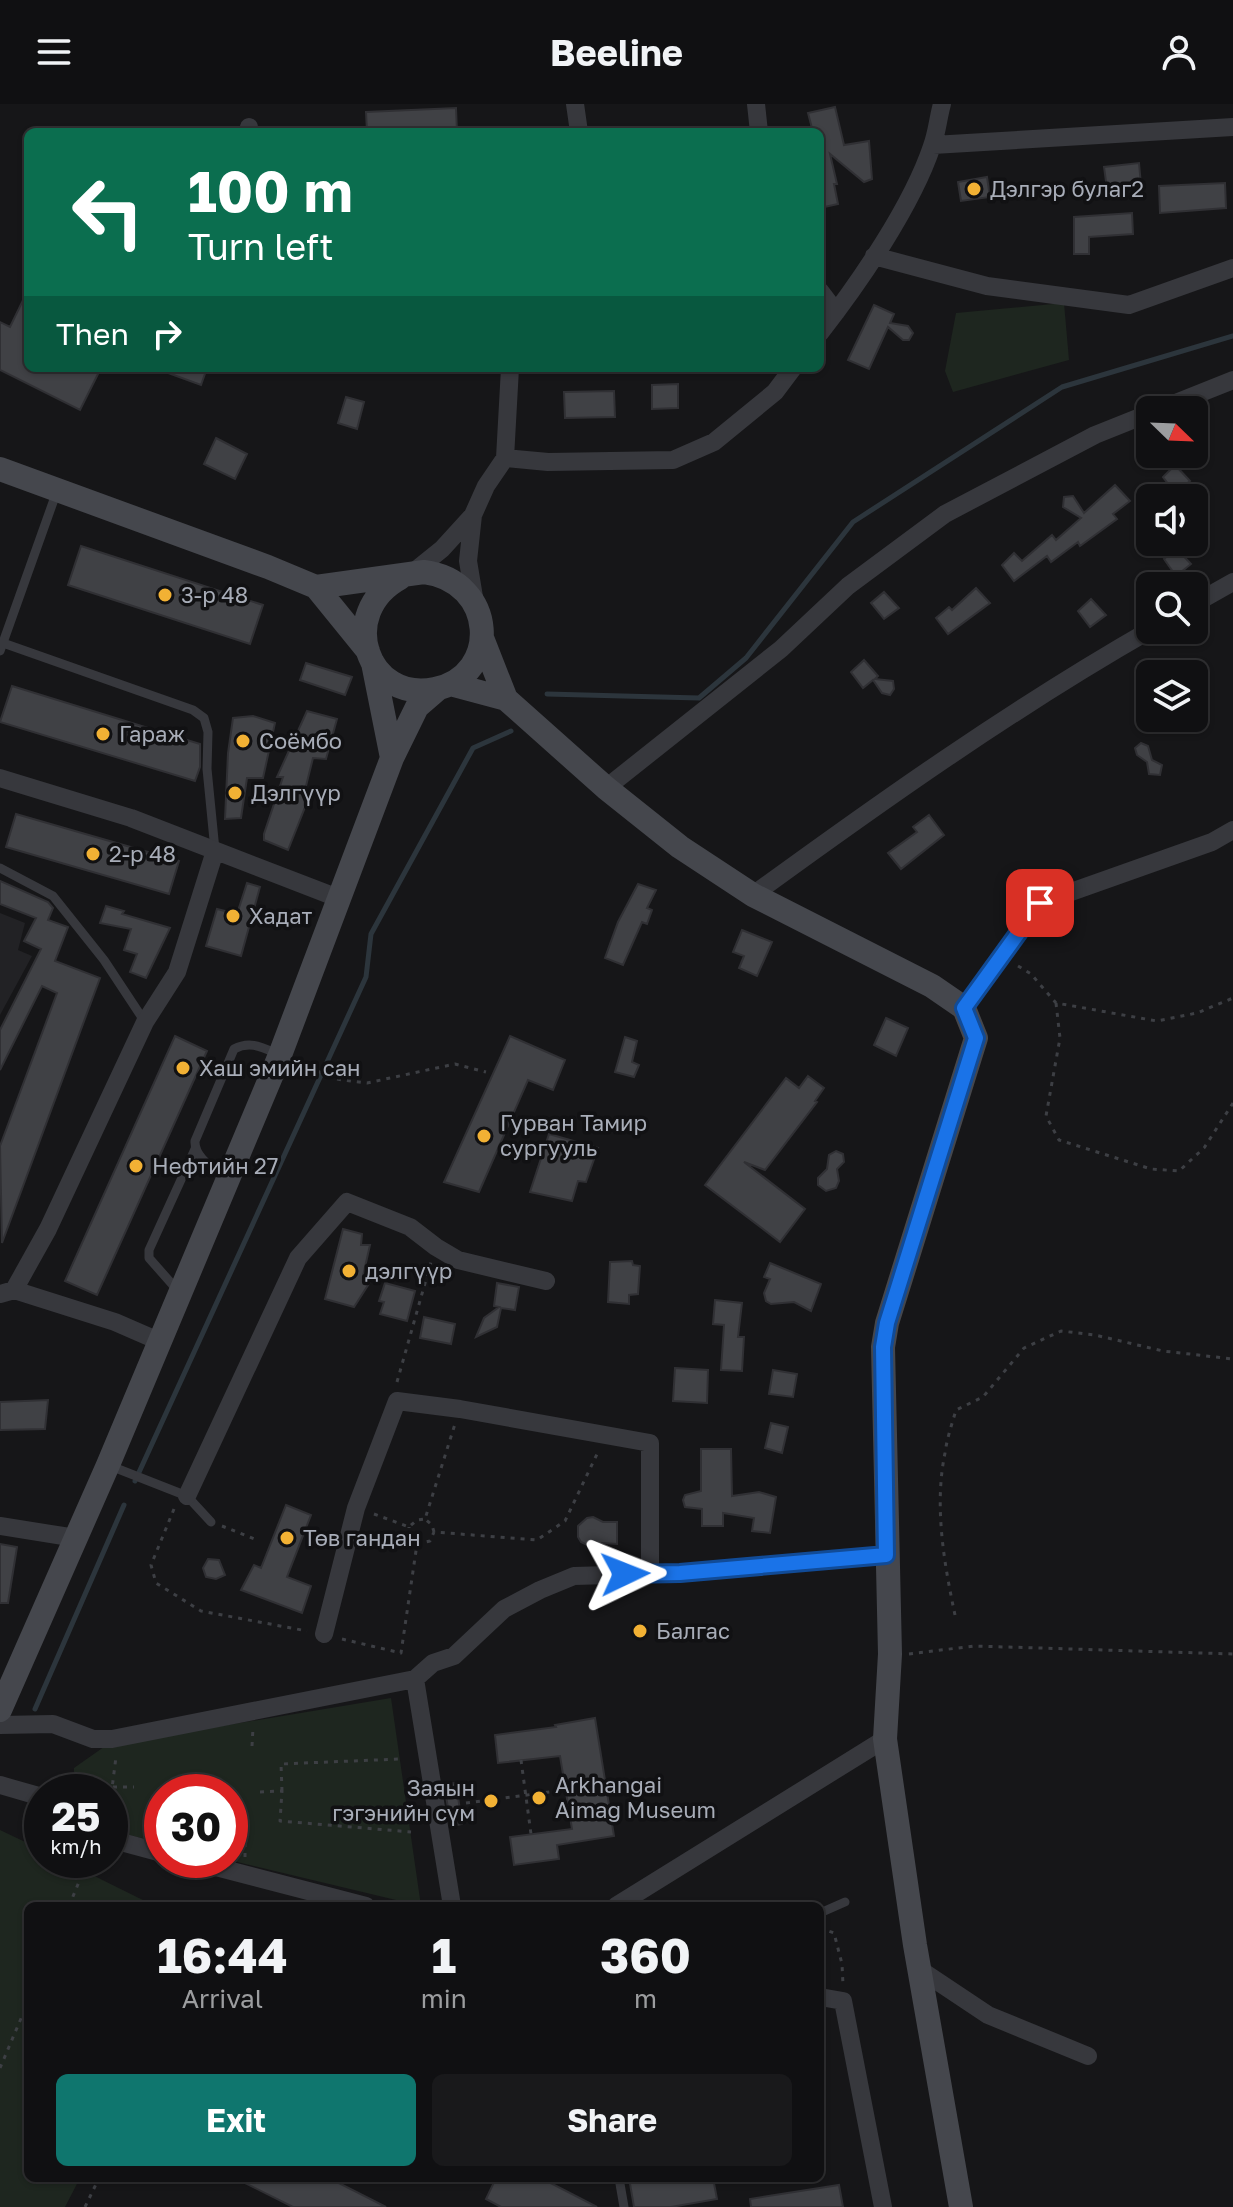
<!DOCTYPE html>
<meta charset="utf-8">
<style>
:root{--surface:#101012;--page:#19191b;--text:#f1f3f6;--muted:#9c9d9f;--line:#303032;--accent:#0f766e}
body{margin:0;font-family:"Golos Text",sans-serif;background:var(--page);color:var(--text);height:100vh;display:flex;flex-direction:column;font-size:30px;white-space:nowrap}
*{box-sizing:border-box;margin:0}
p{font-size:26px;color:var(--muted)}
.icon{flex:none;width:44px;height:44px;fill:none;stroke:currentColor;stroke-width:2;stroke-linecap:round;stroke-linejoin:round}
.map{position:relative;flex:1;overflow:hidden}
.drawer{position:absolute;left:24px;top:1798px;width:800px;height:280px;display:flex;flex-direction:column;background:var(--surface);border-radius:12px;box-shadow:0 2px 6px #0004,0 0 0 2px var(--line)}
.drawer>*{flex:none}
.hud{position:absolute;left:24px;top:24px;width:800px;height:244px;border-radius:12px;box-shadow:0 2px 6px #0004,0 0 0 2px var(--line);background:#0b6e4f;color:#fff;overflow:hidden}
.needle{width:52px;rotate:113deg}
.controls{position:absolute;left:1136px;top:292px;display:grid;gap:16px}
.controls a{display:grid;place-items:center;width:72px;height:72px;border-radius:12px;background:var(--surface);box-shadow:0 2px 6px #0004,0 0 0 2px var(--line);font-size:40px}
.speed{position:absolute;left:24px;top:1670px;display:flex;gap:16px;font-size:40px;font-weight:700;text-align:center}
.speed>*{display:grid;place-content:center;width:104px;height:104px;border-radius:50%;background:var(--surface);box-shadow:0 2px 6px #0004,0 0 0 2px var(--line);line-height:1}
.speed small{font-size:20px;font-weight:400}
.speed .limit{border:12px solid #d22;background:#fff;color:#111}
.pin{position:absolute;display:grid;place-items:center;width:68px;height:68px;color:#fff;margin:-34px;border-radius:16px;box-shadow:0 4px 12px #0006}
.me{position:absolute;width:88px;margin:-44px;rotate:88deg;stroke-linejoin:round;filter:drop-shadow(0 0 6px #0008)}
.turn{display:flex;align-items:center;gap:28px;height:168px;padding:0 32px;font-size:36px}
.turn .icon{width:104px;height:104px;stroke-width:2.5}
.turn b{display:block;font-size:56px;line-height:68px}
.then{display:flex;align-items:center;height:76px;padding:0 32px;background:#0003;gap:16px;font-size:30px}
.eta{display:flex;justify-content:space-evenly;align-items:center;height:136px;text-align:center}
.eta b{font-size:48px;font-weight:700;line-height:56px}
.cta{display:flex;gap:16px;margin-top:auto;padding:16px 32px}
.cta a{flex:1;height:92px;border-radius:12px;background:var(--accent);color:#fff;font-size:32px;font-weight:700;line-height:92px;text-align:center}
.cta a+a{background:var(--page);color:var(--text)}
header{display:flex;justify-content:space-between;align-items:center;height:104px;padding:0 32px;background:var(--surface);font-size:36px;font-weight:700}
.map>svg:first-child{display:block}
.built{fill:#222225}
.green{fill:#1e261f}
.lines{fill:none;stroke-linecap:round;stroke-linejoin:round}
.stream{stroke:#2c353c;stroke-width:5}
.building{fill:#404145;stroke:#303034;stroke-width:2}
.path{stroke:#3d3f44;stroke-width:3;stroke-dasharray:4 6;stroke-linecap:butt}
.lane{stroke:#37383d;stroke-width:9}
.street{stroke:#37383d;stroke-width:18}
.secondary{stroke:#45474d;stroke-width:24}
.route-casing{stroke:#114b97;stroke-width:20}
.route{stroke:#1a73e8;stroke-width:14}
.poi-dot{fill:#f2b134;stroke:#111113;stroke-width:3}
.labels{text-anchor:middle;stroke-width:7;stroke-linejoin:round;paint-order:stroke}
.poi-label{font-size:22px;fill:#a8adb8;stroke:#111113;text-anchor:start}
</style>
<header><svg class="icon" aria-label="menu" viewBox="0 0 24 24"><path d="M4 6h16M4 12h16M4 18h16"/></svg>Beeline<svg class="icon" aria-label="person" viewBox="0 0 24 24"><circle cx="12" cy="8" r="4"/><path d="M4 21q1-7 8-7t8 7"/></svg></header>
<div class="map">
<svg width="1233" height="2103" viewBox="0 0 1233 2103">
<rect width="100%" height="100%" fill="#161618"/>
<!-- built -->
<path class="built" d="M0,809L25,819L18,846L32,852L0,911Z"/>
<!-- green -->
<path class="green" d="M1064,199L1069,256L953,288L945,267L956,209Z
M391,1594L421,1802L229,1756L230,1688H162V1739L117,1728L110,1731V1688H74V1664L118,1633L131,1637Z
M0,1726L42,1746V1756H62L155,1802H28V2074H80L65,2103H0Z"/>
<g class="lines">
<!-- stream -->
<path class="stream" d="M547,590L699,594L746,554L853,418L1062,283L1233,232
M135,1377L366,873L371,830L473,644L511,627
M35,1605L124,1401"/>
</g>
<!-- building -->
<path class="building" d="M835,3L844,41L869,37L872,75L864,78L830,50L837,80H834L838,100L820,104V28H813L808,9Z
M456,4L457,28H367L366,8Z
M1139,59L1141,81L1107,85L1104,63Z
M987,73L990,93L961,97L958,78Z
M1225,79L1226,104L1160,109L1159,82Z
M1132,109L1133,130L1089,133V150H1074V113Z
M28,186V264H101L80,306L0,266V218L10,223Z
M874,201L894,210L890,219L908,222L913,229L909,236H903L888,223L869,265L848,256Z
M160,264H207L201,281L160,266Z
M678,280V304L652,305V281Z
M614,287L615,313L565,314L564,288Z
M346,293L364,298L357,325L338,319Z
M216,334L247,350L235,375L204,360Z
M1175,361L1190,377L1175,389L1163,373Z
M1115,381L1130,397L1113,410L1117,415L1080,442L1078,438L1051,458L1047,452L1014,477L1002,461L1014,449L1022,457L1052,431L1056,436L1081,414L1063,403L1064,393L1073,392L1084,409Z
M81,442L263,501L250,540L68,481Z
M1176,444L1191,460L1176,472L1164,455Z
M976,484L990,499L948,530L936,514L949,503L952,506Z
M884,488L899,504L884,515L871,499Z
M1091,495L1106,511L1090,523L1078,507Z
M864,556L878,572L875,575L893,577L894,585L890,591L882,589L873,576L863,584L851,568Z
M306,559L352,573L345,591L300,576Z
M12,582L200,640V663L195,677L0,618Z
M307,607L337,615L326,655L313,654L305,686L311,688L288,746L264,736V730L283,673H277Z
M253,612L275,619L263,674H247L241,714L225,715L228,649L233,614Z
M1141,639L1148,642L1152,656L1162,661L1160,671L1149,670L1147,658L1137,651L1135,644Z
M16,710L179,757L169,790L6,743Z
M929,711L944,731L901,765L888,749L917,728L913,723Z
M0,777L48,798L53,804L48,816L68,823L55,857L100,874L2,1139L0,1042L57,889L42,882L0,966V926L41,845L24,837L36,814L0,800Z
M247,779L260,783L241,852L206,842L217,805L237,810Z
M638,780L656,786L647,804L652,806L647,820L642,818L623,861L605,854L618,818Z
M106,802L124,807L122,810L170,824L146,874L130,868L137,850L124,846L131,825L100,819Z
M742,826L772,838L757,872L739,864L744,852L733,848Z
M886,914L908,924L896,952L874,941Z
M175,932L207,947L97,1191L65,1177Z
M510,932L565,956L553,986L528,976L479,1088L444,1078Z
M625,933L637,937L632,958L639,961L634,973L615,968Z
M808,972L824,984L815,997L817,998L765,1066L744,1058L805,1105L780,1138L705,1081L786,974L799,984Z
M549,1030L598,1044L586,1078L578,1077L572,1097L530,1088Z
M836,1047L843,1050L844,1058L837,1065L839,1077L836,1084L826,1087L818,1081V1074L827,1065L829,1051Z
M343,1125L362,1130L361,1141H370L363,1172L372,1175L354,1203L325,1195Z
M632,1157L633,1161L640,1162L638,1190L629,1191V1200L608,1198L610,1158Z
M770,1159L821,1180L811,1207L794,1198L771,1200L766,1197L764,1189L770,1175L764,1173Z
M385,1179L415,1187L407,1217L380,1210L384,1198L379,1197Z
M497,1179L519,1183L515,1206L501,1204L497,1223L476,1233L484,1214L499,1203L494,1202Z
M715,1196L742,1199L738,1233H744L742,1267L721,1266L724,1221L713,1220Z
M424,1213L455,1220L451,1240L420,1234Z
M675,1264L708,1266L707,1299L673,1297Z
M773,1266L797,1270L793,1293L769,1290Z
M48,1296L45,1325L0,1326V1298Z
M771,1319L788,1323L782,1349L765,1344Z
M701,1345H731L732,1392L759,1388L776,1393L770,1429L752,1427L754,1414L723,1409V1422H702V1405L685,1403L683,1396L685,1391L701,1387Z
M286,1401L311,1411L287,1473L311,1482L302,1509L241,1486L254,1461L261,1464Z
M593,1413L603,1418H617V1440L602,1439L591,1443L581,1438L578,1433V1422L587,1414Z
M0,1440L17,1443L8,1499H0Z
M208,1455L219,1456L225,1471L216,1475L206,1473L203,1464Z
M595,1614L614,1732L557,1741L559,1755L514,1761L510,1733L572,1725L560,1652L498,1659L495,1631L556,1623L555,1621Z
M456,1679L462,1720L451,1722L444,1680Z
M235,2074H329L386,2103H293Z
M496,2074H541L597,2103H501L486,2095Z
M629,2074H713L717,2095L671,2103H634Z
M839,2081L843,2103H751L750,2095Z"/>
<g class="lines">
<!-- path -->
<path class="path" d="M1018,862L1031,870L1056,899L1157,917L1197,909L1233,894
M1056,899L1060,934L1046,1012L1059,1036L1151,1065L1179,1067L1204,1044L1233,999
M300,960L336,975L367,979L455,960L486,968
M397,1278L431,1158
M174,1405L151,1461L156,1479L201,1507L307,1527
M374,1410L409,1423L417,1416L425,1415
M222,1422L257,1436
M434,1428L432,1421L425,1415L455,1320
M417,1440L430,1437L434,1428L537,1436L565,1417L598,1348
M955,1511C944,1459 934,1402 945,1349C947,1334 952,1320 956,1306L983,1293L1024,1244L1061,1227L1095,1231L1163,1247L1233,1255
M342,1535L401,1549L417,1440L409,1432V1423
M909,1550L974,1542L1233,1550
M252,1642L253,1624
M521,1656L531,1730
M113,1683H134
M161,1683L182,1684
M211,1684H232
M282,1687L281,1660L400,1655
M260,1688L282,1687L280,1717L411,1728
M466,1699L557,1687
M110,1700L116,1653
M245,1753V1729
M69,1802L88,1756
M820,1824L834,1829L842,1860L843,1881
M0,1964L28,1898
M85,2103L99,2074"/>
<!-- lane -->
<path class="lane" d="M3,539L193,606L204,614L208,628L207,665L215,746
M0,547L57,387
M0,764L53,792L104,856L145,918
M227,1075C215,1065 194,1054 195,1037L234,945C251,936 263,944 280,951
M179,1188L149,1154V1146L195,1045
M108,1361L187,1392L211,1418
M820,1809L845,1798
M619,2074L624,2103"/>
<!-- street -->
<path class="street" d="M575,0L579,28
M756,0L759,28
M248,28L249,23
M933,41L1233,23
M874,152L987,182L1129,201L1233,164
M820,187L836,208
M820,229C859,179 912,102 932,42C937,29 938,14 942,0
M1158,306L1233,276
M505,354L510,264
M473,411L468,457L475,499
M411,470L442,445L473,411L486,382L505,354L548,358L673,356L714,338L775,288L793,264
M1194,500L1233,478
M0,674L131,714L338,794
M606,684L781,545L848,482L945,410L1095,331L1150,309
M753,791C882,697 1012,605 1150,526
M964,904L1040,799L1212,738L1233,726
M14,1186L48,1125L145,918L177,868L215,747
M0,1190L14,1186L115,1218L161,1238
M187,1392L298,1154L347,1098L410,1123L436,1143L458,1156L546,1177
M0,1422L76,1434
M324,1530L356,1404L397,1297L460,1305L650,1339V1469
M415,1575L452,1802
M0,1621L53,1620L93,1635H112L415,1575L433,1559L454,1552L504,1505L540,1486L574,1472L680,1469L886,1451
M0,1681L42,1693
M110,1735L162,1749
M189,1756L366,1802
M616,1802L885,1635
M919,1865L988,1911L1088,1952
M820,1893L843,1897L883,2103"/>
<!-- secondary -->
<path class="secondary" d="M0,365L268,463L316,483L368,547
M316,483L424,468C496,477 502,571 435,585C367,599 336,509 400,474
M482,534L506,595L606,684L680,743L753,791L932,882L964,904L976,934L887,1219L883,1243L890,1550L885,1635L915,1841L961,2103
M373,559L392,654
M450,580L506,595
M0,1606L108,1361L280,951L392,654L417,603L439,584"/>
</g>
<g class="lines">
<!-- route casing -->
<g class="route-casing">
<path id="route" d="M625,1470L680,1469L886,1451L883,1243L887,1219L976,934L964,904L1040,799"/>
</g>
<!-- route -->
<use href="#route" class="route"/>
</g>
<!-- markers -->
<g class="poi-dot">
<circle cx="974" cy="85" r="8"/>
<circle cx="165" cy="491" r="8"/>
<circle cx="103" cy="630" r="8"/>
<circle cx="243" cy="637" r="8"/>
<circle cx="235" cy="689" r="8"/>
<circle cx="93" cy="750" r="8"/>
<circle cx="233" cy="812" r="8"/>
<circle cx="183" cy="964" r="8"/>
<circle cx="484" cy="1032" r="8"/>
<circle cx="136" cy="1062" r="8"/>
<circle cx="349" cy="1167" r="8"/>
<circle cx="287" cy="1434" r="8"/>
<circle cx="640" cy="1527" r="8"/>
<circle cx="539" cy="1694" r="8"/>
<circle cx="491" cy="1697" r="8"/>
</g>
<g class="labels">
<!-- poi labels -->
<g class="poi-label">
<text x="990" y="93">Дэлгэр булаг2</text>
<text x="181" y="499">3-р 48</text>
<text x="119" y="638">Гараж</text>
<text x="259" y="645">Соёмбо</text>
<text x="251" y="697">Дэлгүүр</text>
<text x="109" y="758">2-р 48</text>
<text x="249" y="820">Хадат</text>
<text x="199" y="972">Хаш эмийн сан</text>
<text x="500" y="1027">Гурван Тамир<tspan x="500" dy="25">сургууль</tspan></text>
<text x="152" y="1070">Нефтийн 27</text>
<text x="365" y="1175">дэлгүүр</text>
<text x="303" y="1442">Төв гандан</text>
<text x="656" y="1535">Балгас</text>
<text x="555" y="1689">Arkhangai<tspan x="555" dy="25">Aimag Museum</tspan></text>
<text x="475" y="1692" text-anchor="end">Заяын<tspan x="475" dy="25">гэгэнийн сүм</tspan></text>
</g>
</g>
</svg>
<div class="controls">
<a><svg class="needle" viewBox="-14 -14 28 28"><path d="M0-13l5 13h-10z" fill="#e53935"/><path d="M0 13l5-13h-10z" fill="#9c9d9f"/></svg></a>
<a><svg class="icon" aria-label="sound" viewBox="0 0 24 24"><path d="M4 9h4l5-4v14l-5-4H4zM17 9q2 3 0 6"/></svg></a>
<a><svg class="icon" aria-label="search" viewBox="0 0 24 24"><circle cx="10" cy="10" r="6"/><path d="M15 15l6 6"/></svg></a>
<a><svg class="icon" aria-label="layers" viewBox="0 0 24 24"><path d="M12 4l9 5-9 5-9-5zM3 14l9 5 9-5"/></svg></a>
</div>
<div class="speed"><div>25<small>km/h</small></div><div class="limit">30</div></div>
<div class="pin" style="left:1040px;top:799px;background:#d93025"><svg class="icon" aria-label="arrive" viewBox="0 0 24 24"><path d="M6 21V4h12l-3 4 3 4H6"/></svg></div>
<svg class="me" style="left:625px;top:1470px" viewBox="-20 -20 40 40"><path d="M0-17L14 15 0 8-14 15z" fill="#1a73e8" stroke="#fff" stroke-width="4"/></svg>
<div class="hud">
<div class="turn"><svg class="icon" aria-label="left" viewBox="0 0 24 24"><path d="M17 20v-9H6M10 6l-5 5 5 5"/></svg><div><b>100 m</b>Turn left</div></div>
<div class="then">Then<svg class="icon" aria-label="right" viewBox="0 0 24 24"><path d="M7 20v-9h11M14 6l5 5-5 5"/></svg></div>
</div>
<section class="drawer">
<div class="eta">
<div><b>16:44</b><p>Arrival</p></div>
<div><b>1</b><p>min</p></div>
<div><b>360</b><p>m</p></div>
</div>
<div class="cta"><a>Exit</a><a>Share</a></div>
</section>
</div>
